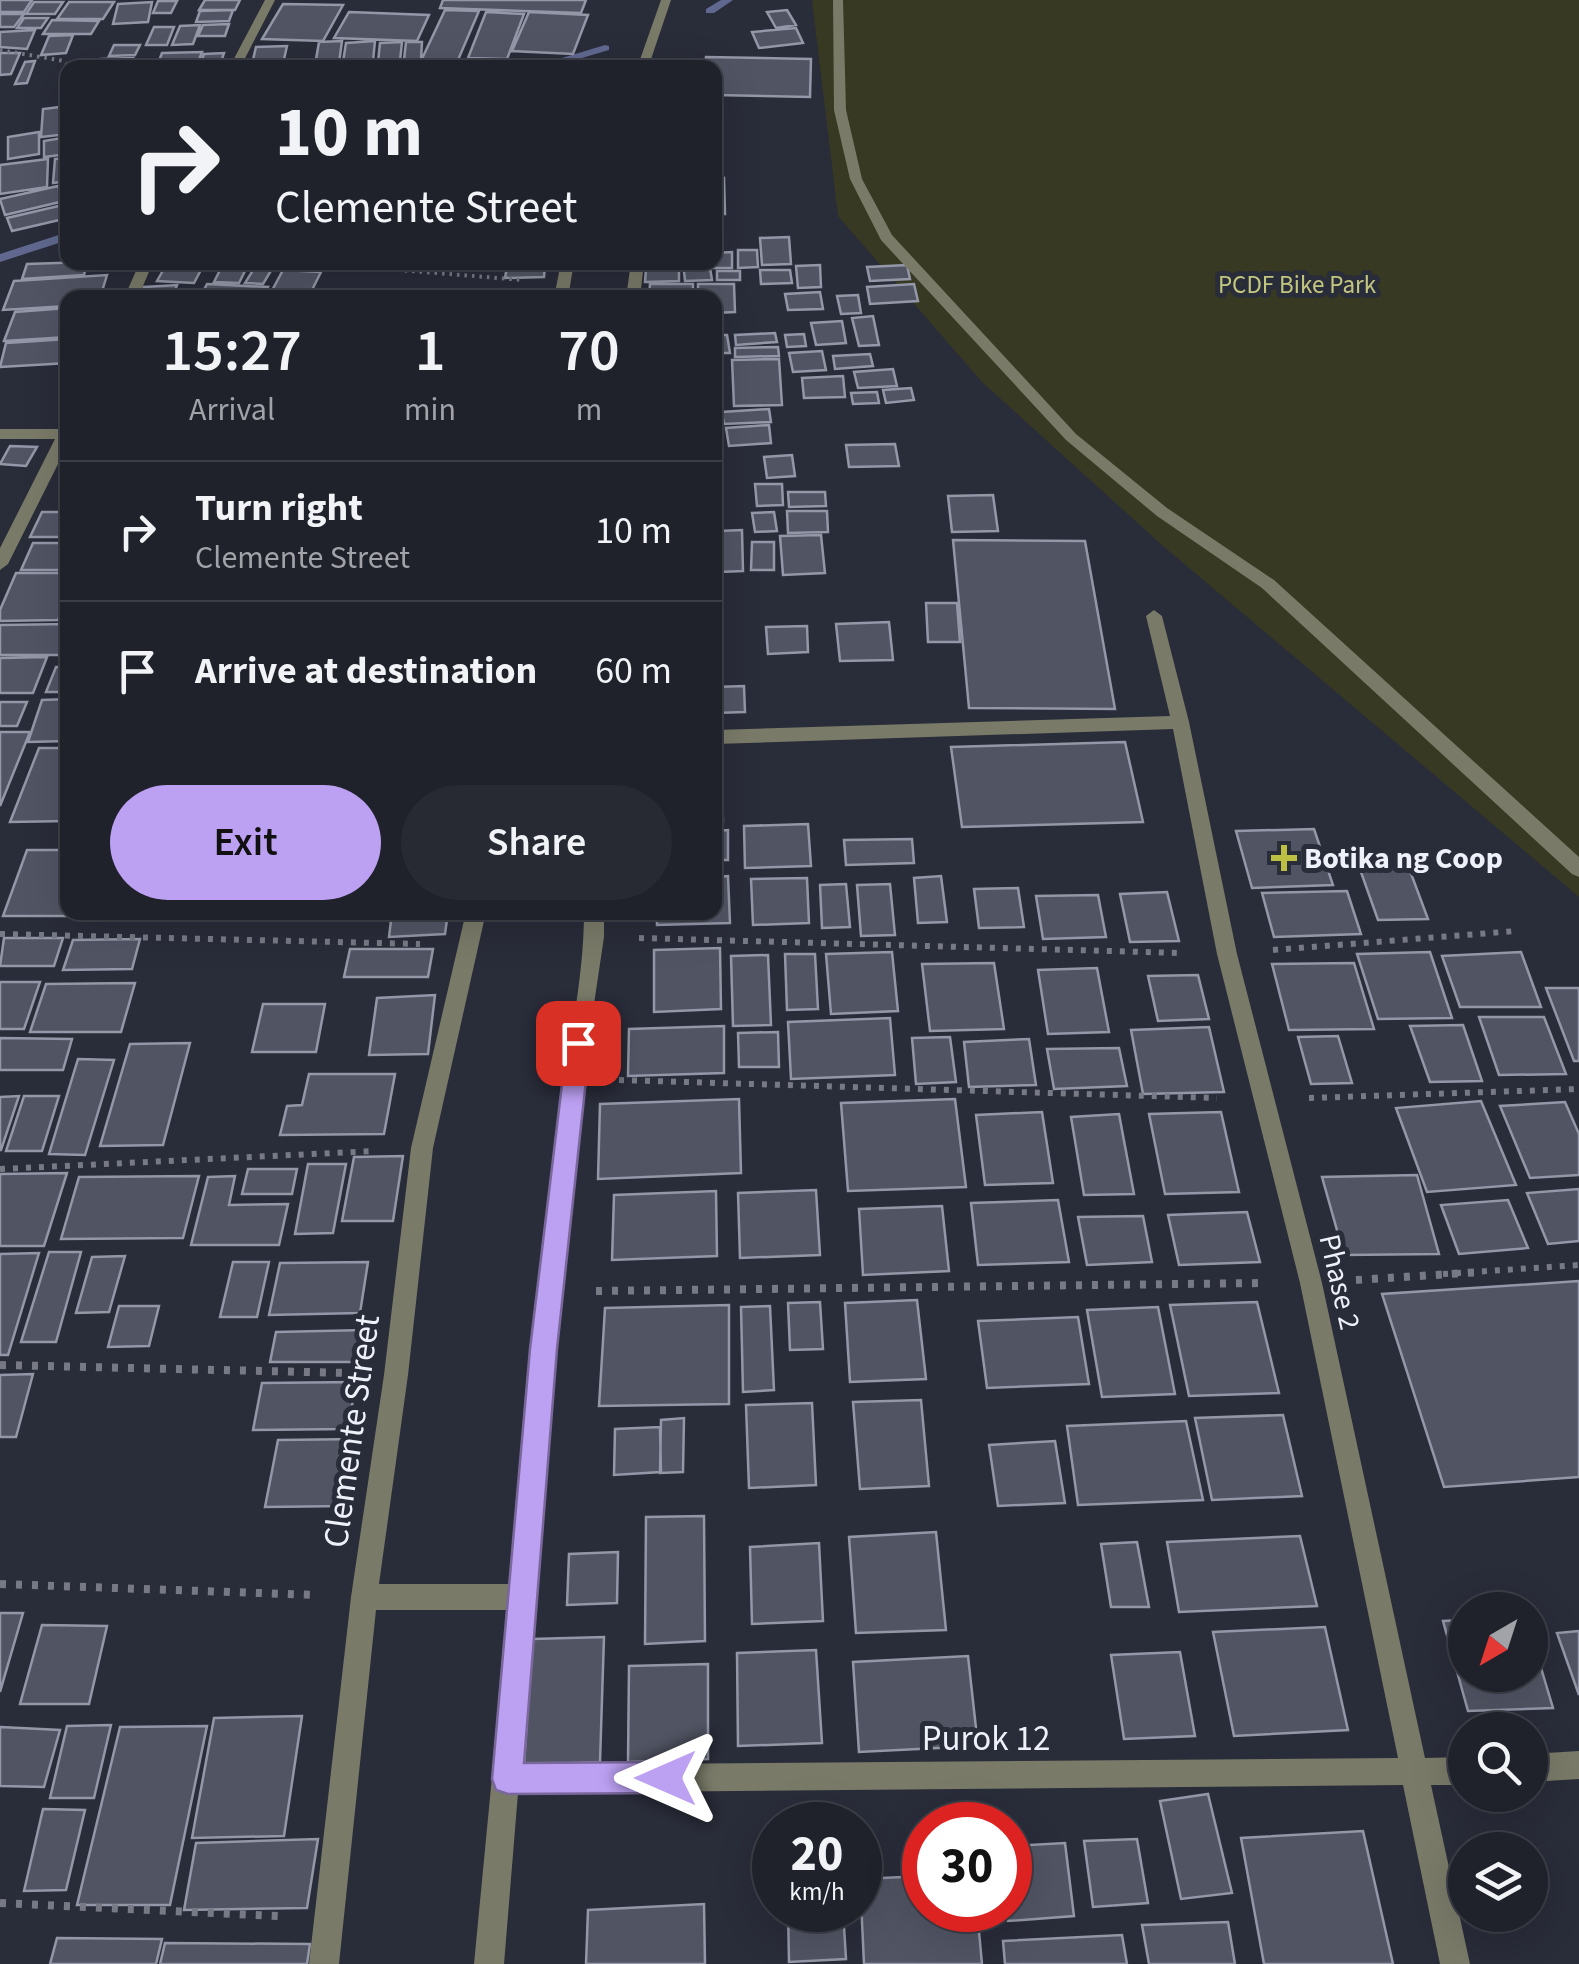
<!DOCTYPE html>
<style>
:root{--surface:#1f212b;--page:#272933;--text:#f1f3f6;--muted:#a1a3a9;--line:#3c3e47;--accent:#bca0f2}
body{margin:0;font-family:"Source Sans 3",sans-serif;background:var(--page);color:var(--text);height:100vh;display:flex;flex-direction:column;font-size:38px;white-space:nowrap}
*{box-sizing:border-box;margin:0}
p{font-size:32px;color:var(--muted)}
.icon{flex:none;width:55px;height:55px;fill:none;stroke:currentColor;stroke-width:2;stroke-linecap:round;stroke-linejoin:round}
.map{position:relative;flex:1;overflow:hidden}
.details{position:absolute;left:60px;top:290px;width:662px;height:630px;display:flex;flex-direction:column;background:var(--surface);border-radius:20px;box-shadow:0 10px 40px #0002,0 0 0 2px var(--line)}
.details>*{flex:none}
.guide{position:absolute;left:60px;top:60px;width:662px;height:210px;border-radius:20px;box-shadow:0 10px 40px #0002,0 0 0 2px var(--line);background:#1f212b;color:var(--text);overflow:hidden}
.needle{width:65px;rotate:219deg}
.controls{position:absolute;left:1448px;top:1592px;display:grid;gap:20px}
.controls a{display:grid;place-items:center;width:100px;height:100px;border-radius:50%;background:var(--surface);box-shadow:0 10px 40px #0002,0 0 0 2px var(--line);font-size:50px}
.speed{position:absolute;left:752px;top:1802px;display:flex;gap:20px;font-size:50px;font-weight:700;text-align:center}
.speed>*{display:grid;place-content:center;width:130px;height:130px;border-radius:50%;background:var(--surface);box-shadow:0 10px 40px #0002,0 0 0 2px var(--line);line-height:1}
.speed small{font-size:25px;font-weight:400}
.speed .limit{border:15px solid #d22;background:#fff;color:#111}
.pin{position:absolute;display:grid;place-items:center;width:85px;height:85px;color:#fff;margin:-42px;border-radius:20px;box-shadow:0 5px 15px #0006}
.me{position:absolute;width:110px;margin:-55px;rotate:270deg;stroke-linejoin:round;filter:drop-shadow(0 0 8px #0008)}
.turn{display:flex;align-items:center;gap:35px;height:210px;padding:0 50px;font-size:45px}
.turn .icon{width:130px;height:130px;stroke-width:2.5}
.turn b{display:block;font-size:70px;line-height:85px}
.eta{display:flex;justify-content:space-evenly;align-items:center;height:170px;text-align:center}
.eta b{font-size:60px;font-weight:600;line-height:70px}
.primary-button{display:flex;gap:20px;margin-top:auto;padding:20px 50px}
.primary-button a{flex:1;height:115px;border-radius:60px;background:var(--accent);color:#111;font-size:40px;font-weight:600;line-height:115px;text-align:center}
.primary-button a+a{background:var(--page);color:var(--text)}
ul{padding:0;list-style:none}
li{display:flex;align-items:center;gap:30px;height:140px;padding:0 50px;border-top:2px solid var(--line)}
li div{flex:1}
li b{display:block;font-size:38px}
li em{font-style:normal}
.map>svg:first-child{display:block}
.green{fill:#383922}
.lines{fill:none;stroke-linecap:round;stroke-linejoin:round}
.stream{fill:#60688f;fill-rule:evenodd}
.building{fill:#515463;stroke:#9397a7;stroke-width:2.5}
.path-far2{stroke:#777a85;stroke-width:4;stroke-dasharray:2.5 5;stroke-linecap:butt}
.path-far1{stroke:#777a85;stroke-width:6;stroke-dasharray:5 8;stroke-linecap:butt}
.path{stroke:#777a85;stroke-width:8;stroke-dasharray:6 10;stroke-linecap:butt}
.lane{fill:#797a68;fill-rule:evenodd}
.street{fill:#797a68;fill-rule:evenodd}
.route{fill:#bca0f2;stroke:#7a689d;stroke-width:2.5}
.poi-dot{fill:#bdbf43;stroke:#292c39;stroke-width:4}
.labels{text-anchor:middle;stroke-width:10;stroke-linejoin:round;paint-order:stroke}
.far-park-label{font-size:25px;fill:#c3c67f;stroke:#292c39}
.poi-label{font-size:30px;font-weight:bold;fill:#eff1fa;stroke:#292c39;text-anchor:start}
.street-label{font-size:30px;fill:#eff1fa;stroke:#292c39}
.near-street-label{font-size:35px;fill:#eff1fa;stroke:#292c39}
</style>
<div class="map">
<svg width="1579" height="1964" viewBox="0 0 1579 1964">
<rect width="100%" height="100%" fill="#292c39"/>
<!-- green -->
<path class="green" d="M812,0H1579V897L1163,546L982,382L838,216Z"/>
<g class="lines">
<!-- stream -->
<path class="stream" d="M721,0H733L714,13H706V9Z
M605,45L609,46V50L548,68H529Z
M68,232V240L0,262V254Z"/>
</g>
<!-- building -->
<path class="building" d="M0,0H32L24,12H0Z
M205,0H240L235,10H199Z
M443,0H586L581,13L440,8Z
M158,1H177L171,13H153Z
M34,2H63L55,14H26Z
M69,2H114L103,19H57Z
M152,2L148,22L113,24L118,4Z
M283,4L343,5L323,41L262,39Z
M233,10L229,21L196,22L200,11Z
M445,10L479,11L455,67L419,65Z
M787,10L796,25L776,28L767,12Z
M349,12L429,15L417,41L334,38Z
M486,12L524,14L507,59L468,58Z
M529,12L588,15L573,54L512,51Z
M0,14H24L14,27H0Z
M24,18H48L41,28H17Z
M52,20L99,21L91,34H43Z
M229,24L225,36H198L203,25Z
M200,25L193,44L172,45L180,26Z
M154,27H174L167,45H146Z
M796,28L803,43L759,48L752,32Z
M35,30L27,49L0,47V32Z
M73,35L66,53L41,55L49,36Z
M342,41L339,63L315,65L319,42Z
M375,41L373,61L343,62L346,43Z
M402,42L400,61L378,62L380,43Z
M406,42H422L421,59L404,60Z
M114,45H140L135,55L109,56Z
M287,46L282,68H251L256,47Z
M202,52L197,65L157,66L162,53Z
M0,53H20L11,74L0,75Z
M224,53L220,65H200L204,54Z
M706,57L811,59L810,97L715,95V68H704Z
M133,58L128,68H97L101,59Z
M35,61L27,83L15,84L25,62Z
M68,106V134L41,137L43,109Z
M39,132V154L8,159V137Z
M68,137V154L44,157V141Z
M68,158V181L53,183L55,159Z
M48,159L47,187L0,194V165Z
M724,178L725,214H715V179Z
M58,186L64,201L5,215L0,199Z
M67,204L68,218L12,231L7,218Z
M789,237L791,264L762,265L760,238Z
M738,250H757L758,267L738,268Z
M732,252V268H713L715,253Z
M87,262L84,275L22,279L27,264Z
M215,262H247L248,263L245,270L212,269Z
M683,262H709L712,280L685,281Z
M820,265L821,287L798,288L796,266Z
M907,265L910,279L870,281L867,267Z
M545,266L544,277L505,278L507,267Z
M165,267L202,268L194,283L157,281Z
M255,267L272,269L263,284L245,283Z
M646,269H679V281L645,282Z
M220,270L245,271L239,283L214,282Z
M283,270L321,272L308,298H268Z
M760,270H790L792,283L761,284Z
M717,271H740V280H717Z
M107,275L100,298H68V306L3,310L14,281Z
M207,284L268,287L263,298H200Z
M650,284H693V298H649Z
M698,284H734L735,312L715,313V298H698Z
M914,284L918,301L870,304L867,287Z
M177,285L173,297L141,298L144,287Z
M820,292L823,309L788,310L785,294Z
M858,295L861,313L841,314L837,296Z
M68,308V337L4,341L15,312Z
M873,316L879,345L859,346L852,318Z
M842,321L846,343L816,345L811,323Z
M775,333L777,342L736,345L735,335Z
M804,334L806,346L787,347L785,335Z
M715,335H727L730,353H715Z
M68,339V363L0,367L6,343Z
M778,347L779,356L735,357V348Z
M822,351L826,370L793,372L789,353Z
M870,354L873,366L835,369L833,356Z
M779,359L782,405L734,406L732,360Z
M893,369L897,386L858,388L854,372Z
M843,376L845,397L804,398L802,378Z
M911,388L914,400L886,403L883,390Z
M877,392L879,403L853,404L851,393Z
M769,409L771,422L724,424L722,412Z
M769,425L771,443L729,446L726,428Z
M895,444L899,466L849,467L846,445Z
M10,446L37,447L26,466L0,464Z
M792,455L795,476L767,478L764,457Z
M755,484H782L783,505L757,506Z
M788,492H825L826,506L789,507Z
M993,495L998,531L952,532L948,496Z
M787,511H827L828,532L788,533Z
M42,512H68V537H30Z
M774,512L777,531L755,532L752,513Z
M742,530L743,571L720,572L719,531Z
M821,535L825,573L783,575L780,536Z
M953,540L1085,541L1115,709L969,708Z
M752,542H774V570H751Z
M33,543H68V570H21Z
M16,573H68V597L58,620L0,621V610Z
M926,603H957L960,642H928Z
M889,622L893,660L840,661L836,624Z
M68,624L60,655H0V625Z
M807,626L808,652L768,654L766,627Z
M47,657L33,693H0V658Z
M56,667H68V692H46Z
M744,686L745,712L715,713V687Z
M68,699V741L28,742L42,700Z
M0,702H27L17,726H0Z
M0,732H30L0,806Z
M1125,742L1143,822L962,827L951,747Z
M39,748H68V821L10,822Z
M715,788H722L723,821H715Z
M808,824L811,866L745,868L744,826Z
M1314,829L1333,885L1252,888L1236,831Z
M728,830V860H715V831Z
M912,839L914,863L846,865L844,840Z
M27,850H68V912H74L72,916H3Z
M1406,860L1428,919L1378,920L1357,861Z
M728,876L730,923L657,925V912H715V877Z
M941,876L947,922L918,923L914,878Z
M807,878L809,923L753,925L751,879Z
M846,884L850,927L822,928L820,885Z
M890,884L895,935L861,936L857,885Z
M1018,888L1024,927L979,928L974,889Z
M1347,891L1361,934L1274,937L1262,893Z
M1167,892L1179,941L1130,942L1120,894Z
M1098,895L1106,937L1043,939L1036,896Z
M392,912H448L445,934L389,937Z
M4,938H63L54,966H0Z
M140,939L132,969L63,970L73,940Z
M720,948L721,1009L654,1012V950Z
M350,949H433L428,977H344Z
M892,952L898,1011L831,1014L826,954Z
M1430,952L1452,1018L1378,1019L1357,954Z
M1521,952L1541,1007H1460L1442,956Z
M785,954H815L818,1009L787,1010Z
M768,955L771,1025L733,1026L731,956Z
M994,963L1004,1029L930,1031L922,964Z
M1354,963L1374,1029L1289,1030L1272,964Z
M1097,968L1109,1032L1048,1034L1038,970Z
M1198,975L1209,1019L1158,1021L1148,976Z
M0,982H40L24,1029H0Z
M135,983L121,1032H30L46,984Z
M1546,988H1579V1061H1574Z
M435,995L428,1054L369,1055L377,998Z
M263,1004H325L316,1052H252Z
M1479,1017H1544L1566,1074L1499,1075Z
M890,1018L895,1075L791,1079L788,1022Z
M1463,1025L1482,1081L1430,1082L1410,1026Z
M724,1026V1073L628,1076L629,1029Z
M1209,1027L1224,1092L1143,1094L1131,1030Z
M778,1032L779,1067H739L738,1033Z
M1338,1036L1352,1083L1311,1084L1298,1037Z
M950,1037L956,1082L916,1084L912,1038Z
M0,1038L72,1039L63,1070H0Z
M1029,1039L1036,1085L969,1087L964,1042Z
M190,1043L163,1145L100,1146L130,1044Z
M1119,1048L1127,1086L1054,1089L1047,1049Z
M78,1059L114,1060L85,1155L49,1154Z
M309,1074H395L384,1134L280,1135L287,1106L302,1105Z
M19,1096L1,1150H0V1097Z
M24,1096H59L42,1151H6Z
M739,1099L741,1173L598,1179L600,1104Z
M955,1099L966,1187L848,1191L841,1103Z
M1481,1101L1516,1185L1427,1192L1396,1108Z
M1565,1102L1579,1134V1175L1530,1178L1500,1106Z
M1042,1112L1053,1183L985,1185L976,1115Z
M1221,1112L1239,1192L1165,1194L1149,1114Z
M1119,1114L1134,1194L1084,1195L1071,1117Z
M403,1156L393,1221H342L354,1157Z
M308,1164H346L333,1233L295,1234Z
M248,1169H297L292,1194H242Z
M67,1173L44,1246H0V1174Z
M1417,1175L1439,1254L1344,1255L1322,1177Z
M199,1176L183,1238L61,1239L79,1177Z
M235,1176L229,1205L288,1204L279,1245H191L208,1177Z
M1579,1189V1241L1548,1244L1527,1193Z
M816,1190L820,1255L740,1258L738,1193Z
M716,1191L717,1256L612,1260L614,1195Z
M1058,1200L1069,1262L978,1265L971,1203Z
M1508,1200L1528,1248L1459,1254L1441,1205Z
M942,1206L949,1271L863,1275L859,1209Z
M1247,1212L1260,1262L1179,1265L1168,1215Z
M1143,1216L1152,1262L1087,1265L1078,1217Z
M49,1252H81L56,1342H21Z
M39,1253L8,1355H0V1254Z
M125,1256L109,1312L76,1313L92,1257Z
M233,1262H269L257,1317H220Z
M368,1262L360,1313L269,1315L280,1263Z
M1579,1281V1477L1444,1487L1382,1294Z
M917,1300L926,1379L850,1382L845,1303Z
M820,1302L823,1349L790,1350L788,1303Z
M1257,1302L1279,1393L1189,1396L1170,1305Z
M729,1305V1404L599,1406L605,1308Z
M119,1306H159L149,1346L108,1347Z
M770,1306L774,1390L743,1392L741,1307Z
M1158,1307L1175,1394L1102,1397L1087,1310Z
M1078,1317L1089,1384L987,1388L978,1321Z
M365,1330L359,1362H270L276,1332Z
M33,1374L16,1437H0V1375Z
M356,1382L348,1429L253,1430L262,1383Z
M921,1400L929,1486L860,1489L853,1402Z
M812,1403L816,1485L749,1488L746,1405Z
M1283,1415L1302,1496L1212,1500L1195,1418Z
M684,1418L683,1472L660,1473L661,1420Z
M1186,1421L1203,1500L1078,1505L1067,1426Z
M660,1427L661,1472L614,1475L615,1429Z
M358,1439L347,1506L265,1507L278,1440Z
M1055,1441L1065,1503L998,1506L989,1445Z
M704,1516L705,1641L645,1644L646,1517Z
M936,1532L946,1630L856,1633L849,1537Z
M1300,1536L1317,1606L1179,1612L1167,1542Z
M1137,1542L1149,1607H1111L1101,1544Z
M819,1543L823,1621L752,1624L750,1547Z
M618,1552L617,1603L567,1605L569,1554Z
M0,1613H23L0,1692Z
M1465,1620V1675H1530V1631L1553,1708L1468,1711L1443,1621Z
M42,1625L107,1626L89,1704H20Z
M1325,1627L1348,1730L1234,1736L1213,1632Z
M1579,1631V1695L1557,1633Z
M604,1637L600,1762L524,1765L532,1639Z
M816,1650L822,1743L738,1746L737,1653Z
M1180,1652L1195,1736L1124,1739L1111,1655Z
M968,1656L978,1746L859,1752L853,1662Z
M708,1664V1759L628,1762L629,1666Z
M302,1716L284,1836L192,1838L214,1718Z
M111,1725L94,1798H50L67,1726Z
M207,1726L170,1905H77L120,1727Z
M0,1727L60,1730L44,1787L0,1786Z
M1208,1794L1232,1893L1181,1899L1160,1801Z
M43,1809L85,1810L66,1890L24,1891Z
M1363,1831L1393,1964H1264L1241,1838Z
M318,1839L307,1908L184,1910L196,1843Z
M1137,1839L1148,1903L1093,1907L1084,1841Z
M1065,1843L1074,1916L1008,1921L1010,1846Z
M925,1876V1910H977L982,1964H864L860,1879Z
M704,1904L705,1964H586L588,1910Z
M788,1910H843L846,1959L789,1962Z
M1228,1922L1235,1964H1149L1142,1925Z
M1122,1935L1127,1964H1005L1003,1941Z
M57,1938L162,1939L156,1964H50Z
M165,1943L310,1944L307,1964H160Z"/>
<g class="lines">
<!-- path-far2 -->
<path class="path-far2" d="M0,50L64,61L71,68
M300,262L523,280"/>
<!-- path-far1 -->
<path class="path-far1" d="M0,934L420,944
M639,938L1181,953
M1273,950L1516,931
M619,1080L1217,1098
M1309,1098L1579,1089
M0,1169L376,1151
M1443,1274L1579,1265"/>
<!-- path -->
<path class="path" d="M1356,1280L1481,1272
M596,1291L1263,1283
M0,1365L350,1373
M0,1584L317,1595
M0,1903L279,1916"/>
<!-- lane -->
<path class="lane" d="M833,0H843L846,110L862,179L892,235L1076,434L1167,508L1274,580L1579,857V877L1572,874L1262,588L1157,516L1066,440L881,240L850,179L834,110Z"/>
<!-- street -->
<path class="street" d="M265,0H275L240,68H229Z
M661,0H671L648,68H637Z
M140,262H153L138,298H124Z
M561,262H574L568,298H554Z
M631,262H644L640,298H626Z
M68,423V444L8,564L0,570V548L55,439H0V429H60Z
M1154,610L1162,616L1189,722L1237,954L1322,1283L1425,1758L1465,1757V1785H1431L1470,1964H1440L1403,1785L518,1793L504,1964H474L508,1610H376L339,1964H309L351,1597L384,1375L411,1148L466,912H486L433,1148L408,1375L379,1584H510C524,1433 539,1282 556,1131C565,1059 584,985 584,912H604V937L583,1078L560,1291L520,1765L1398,1758L1300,1283L1217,954L1173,729L715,744V730L1170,716L1146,616Z
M1579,1751V1779L1530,1782V1754Z"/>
</g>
<!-- route -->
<path class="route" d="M578,1032L587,1035L590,1043L557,1349L524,1763L666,1762L677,1767L681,1778L677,1789L666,1793L508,1794L496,1790L492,1779L530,1349L567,1043L570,1035Z"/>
<!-- markers -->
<path class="poi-dot" d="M1279 843h10v10h10v10h-10v10h-10v-10h-10v-10h10z"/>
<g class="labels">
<!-- far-park labels -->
<g class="far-park-label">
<text x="1297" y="293">PCDF Bike Park</text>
</g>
<!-- poi labels -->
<g class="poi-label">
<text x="1304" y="868">Botika ng Coop</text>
</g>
<!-- street labels -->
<g class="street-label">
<text transform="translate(1340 1282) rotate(77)" y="10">Phase 2</text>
</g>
<!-- near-street labels -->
<g class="near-street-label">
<text transform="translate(351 1431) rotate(-82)" y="12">Clemente Street</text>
<text x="986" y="1750">Purok 12</text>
</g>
</g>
</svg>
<div class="controls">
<a><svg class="needle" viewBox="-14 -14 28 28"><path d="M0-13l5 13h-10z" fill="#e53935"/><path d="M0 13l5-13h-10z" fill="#a1a3a9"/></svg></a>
<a><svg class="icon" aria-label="search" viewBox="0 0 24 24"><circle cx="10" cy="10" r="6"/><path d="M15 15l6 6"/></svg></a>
<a><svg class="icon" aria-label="layers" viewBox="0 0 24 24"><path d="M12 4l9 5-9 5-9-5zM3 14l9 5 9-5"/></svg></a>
</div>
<div class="speed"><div>20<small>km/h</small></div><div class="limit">30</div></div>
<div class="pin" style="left:578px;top:1043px;background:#d93025"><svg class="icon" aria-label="arrive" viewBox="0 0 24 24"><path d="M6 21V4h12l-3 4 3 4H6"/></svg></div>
<svg class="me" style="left:666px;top:1778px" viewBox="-20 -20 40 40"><path d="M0-17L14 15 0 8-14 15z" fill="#bca0f2" stroke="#fff" stroke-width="4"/></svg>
<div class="guide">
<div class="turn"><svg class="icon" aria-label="right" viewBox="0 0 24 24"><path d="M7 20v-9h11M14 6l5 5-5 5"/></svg><div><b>10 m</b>Clemente Street</div></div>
</div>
<section class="details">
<div class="eta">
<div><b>15:27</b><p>Arrival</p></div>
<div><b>1</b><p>min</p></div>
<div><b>70</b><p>m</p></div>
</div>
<ul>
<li><svg class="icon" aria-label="right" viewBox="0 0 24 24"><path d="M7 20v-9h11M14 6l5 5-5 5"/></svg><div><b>Turn right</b><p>Clemente Street</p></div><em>10 m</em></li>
<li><svg class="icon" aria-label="arrive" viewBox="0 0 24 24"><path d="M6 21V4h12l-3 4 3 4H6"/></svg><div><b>Arrive at destination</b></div><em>60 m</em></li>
</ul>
<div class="primary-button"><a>Exit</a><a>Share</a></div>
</section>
</div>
